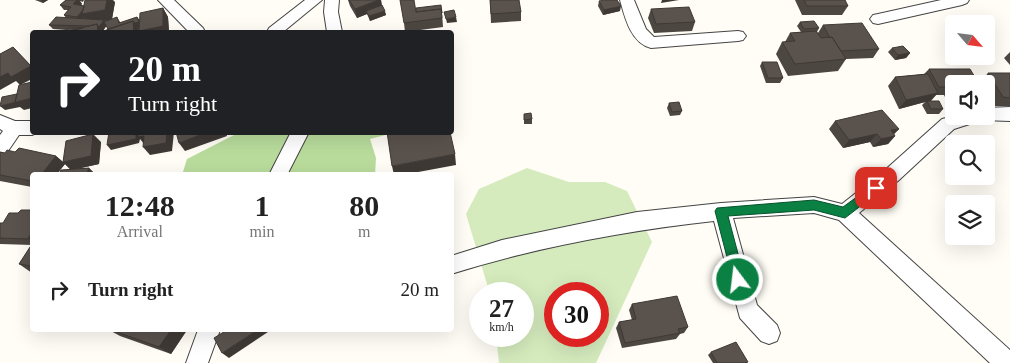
<!DOCTYPE html>
<style>
:root{--surface:#fff;--page:#f6f6f6;--text:#222;--muted:#767676}
body{margin:0;font-family:Georgia,serif;background:var(--page);color:var(--text);height:100vh;display:flex;flex-direction:column;font-size:19px;white-space:nowrap}
*{box-sizing:border-box;margin:0}
p{font-size:16px;color:var(--muted)}
.icon{flex:none;width:28px;height:28px;fill:none;stroke:currentColor;stroke-width:2;stroke-linecap:round;stroke-linejoin:round}
.map{position:relative;flex:1;overflow:hidden}
.side{position:absolute;left:30px;top:172px;width:424px;height:160px;display:flex;flex-direction:column;background:var(--surface);border-radius:5px;box-shadow:0 5px 20px #0002}
.side>*{flex:none}
.banner{position:absolute;left:30px;top:30px;width:424px;height:105px;border-radius:5px;box-shadow:0 5px 20px #0002;background:#202124;color:#fff;overflow:hidden}
.needle{width:32px;rotate:118deg}
.fabs{position:absolute;left:945px;top:15px;display:grid;gap:10px}
.fabs a{display:grid;place-items:center;width:50px;height:50px;border-radius:5px;background:var(--surface);box-shadow:0 5px 20px #0002;font-size:25px}
.speed{position:absolute;left:469px;top:282px;display:flex;gap:10px;font-size:25px;font-weight:700;text-align:center}
.speed>*{display:grid;place-content:center;width:65px;height:65px;border-radius:50%;background:var(--surface);box-shadow:0 5px 20px #0002;line-height:1}
.speed small{font-size:12px;font-weight:400}
.speed .limit{border:8px solid #d22;background:#fff;color:#111}
.pin{position:absolute;display:grid;place-items:center;width:42px;height:42px;color:#fff;margin:-21px;border-radius:10px;box-shadow:0 2px 8px #0006}
.me{position:absolute;width:55px;margin:-28px;rotate:345deg;stroke-linejoin:round;filter:drop-shadow(0 0 4px #0008)}
.turn{display:flex;align-items:center;gap:18px;height:105px;padding:0 15px;font-size:22px}
.turn .icon{width:65px;height:65px;stroke-width:2.5}
.turn b{display:block;font-size:35px;line-height:42px}
.eta{display:flex;justify-content:space-evenly;align-items:center;height:85px;text-align:center}
.eta b{font-size:30px;font-weight:600;line-height:35px}
ul{padding:0;list-style:none}
li{display:flex;align-items:center;gap:15px;height:65px;padding:0 15px}
li div{flex:1}
li b{display:block;font-size:19px}
li em{font-style:normal}
.map>svg:first-child{display:block}
.green{fill:#d5ebbd;fill-rule:evenodd}
.forest{fill:#b9dc9c}
.lines{fill:none;stroke-linecap:round;stroke-linejoin:round}
.minor-casing{stroke:#444;stroke-width:2}
.minor{fill:#fff;fill-rule:evenodd}
.wall{fill:#4d4742;fill-rule:evenodd}
.shaded-wall{fill:#3f3936}
.building{fill:#5a524d;stroke:#3f3936}
.route{fill:#0b8043;stroke:#07532c}
</style>
<div class="map">
<svg width="1010" height="363" viewBox="0 0 1010 363">
<rect width="100%" height="100%" fill="#fffdf5"/>
<!-- green -->
<path class="green" d="M527,168L569,182H605L627,191L652,242L596,363H499L496,336H522V294H490L466,214L479,189ZM555,294H598V336H555Z"/>
<!-- forest -->
<path class="forest" d="M238,133H393L370,139L376,158L375,175H182L187,159Z"/>
<g class="lines">
<!-- minor casing -->
<g class="minor-casing">
<path id="minor" d="M158,0H174L203,28L205,32H189Z
M305,0H322L283,32H267L269,28Z
M325,0H339L338,12L342,32H327L324,12Z
M620,0H634L646,29L654,37L738,31L743,32L746,36L743,40L738,41L651,48C631,43 625,18 620,0Z
M941,0H969L967,3L962,5L878,24L873,23L870,19L873,15L878,14Z
M1010,107V121L982,120L954,129L899,180L859,213L1010,350V363H990L839,220L814,213L733,218L757,305L777,325L780,333L777,341L769,344L761,341L740,318L714,221C624,231 537,247 451,274V256L502,240L637,212L721,203L814,197L842,204L885,170L942,119L954,116H986V108Z
M0,115L15,121H32V132H38L32,135H19L6,154L0,156V135L3,131L0,129Z
M291,132H309L287,175H269Z
M198,330H220L208,363H186Z"/>
</g>
<!-- minor -->
<use href="#minor" class="minor"/>
</g>
<!-- wall -->
<path class="wall" d="M35,0H48L43,3Z
M66,0H84L83,2L80,1L82,4L81,5L84,6L115,2L112,19L121,23L137,17L139,20L163,8L168,17L169,32H64L66,30L53,29L49,25L66,18L64,15L68,10H64L60,5ZM106,26L108,29L103,31Z
M348,0H381L382,6L386,15L370,21L367,14L357,18L350,6Z
M490,0L521,12V21L491,23Z
M795,0H845L848,6L842,15H802Z
M599,1L620,11L603,15L598,6Z
M651,9L695,22L692,31L654,33L648,18Z
M416,12L442,13L443,27L405,32L404,23Z
M800,22L819,28L817,32L818,33L823,25L879,49L873,58L846,59L838,71L788,76L776,54L782,42H785L790,33L801,32L797,26Z
M892,48L910,53L906,58L895,60L888,52Z
M1010,52V65L1004,58Z
M762,62L783,78L780,83H766L760,66Z
M929,69L954,84V103H948L944,95H936L931,101L943,109L939,114H927L922,105L925,102L899,109L888,86L895,77L924,74Z
M988,73H1010V106H994L986,93V84H981L980,82Z
M669,103L682,111L680,115L670,116L667,108Z
M524,114L532,119V124H524Z
M835,121L899,129L894,134L895,136L888,144L873,147L870,142L843,148L829,129Z
M101,142L99,164L77,169L89,168L96,175H58L70,169L65,164L56,175H32V187L0,181V152L5,153L15,152L56,156L63,162Z
M32,210V273L19,264L32,245L0,244V223H3L18,213Z
M632,304L688,327L684,333L680,334L676,339L622,348L616,328L619,322L632,320L629,310Z
M109,330H187L171,354L120,336Z
M711,352L748,362L746,363H713L708,355Z"/>
<!-- shaded-wall -->
<path class="shaded-wall" d="M41,0H48L43,3Z
M77,0H79L82,4L77,9L73,4Z
M107,0H113L115,2L112,19L89,23L85,17L80,21L77,17L87,6Z
M379,0H381L382,8L366,11L367,14L357,18L355,9Z
M662,0H679L661,3Z
M621,6L620,11L603,15L604,10Z
M163,8L168,17L169,32H134V29L124,32H110L123,27L119,23L117,17L123,27L134,24L133,21L135,23L139,22L137,17L141,22L142,26L138,28L140,31L163,26Z
M385,11L386,15L370,21L369,16Z
M456,17L457,22L447,23L446,19Z
M104,20L107,25L103,31V32H98L97,24Z
M13,47L32,67V79L20,85L16,81L0,90V77Z
M910,53L906,58L895,60L898,55Z
M938,93L930,101H927L925,102L899,109L906,100Z
M32,98V108L24,110L20,107L5,110L0,106L15,102Z
M899,129L892,136H895L888,144L873,147L881,139L891,130Z
M136,132H140L144,136L145,145L140,139L139,143L111,150L107,145Z
M167,132H174L172,151L150,155L143,147Z
M207,132H226L227,136L185,151L179,143Z
M93,134L101,142L99,164L71,170L65,164L56,175H41L56,156L63,162Z
M877,134L870,142L843,148L849,140Z
M455,154L456,165L402,175H394L392,166Z
M89,168L96,175H86Z
M32,232V241L28,239Z
M171,330H187L171,354L159,347Z
M257,330H271L229,358L222,353Z"/>
<!-- building -->
<path class="building" d="M66,0H77L73,4L84,6L83,10L77,17L64,15L71,7L60,5Z
M85,0H107L105,10L82,14Z
M349,0H379L355,9Z
M400,0H414L416,12L441,9L442,18L404,23Z
M490,0H519L521,12L491,14Z
M605,0H617L621,6L604,10L599,1Z
M804,0H845L848,6H807Z
M382,5L385,11L369,16L366,11Z
M441,5L442,13L441,9L416,12V8Z
M689,7L695,22L656,24L651,9Z
M163,8V26L139,31L140,13Z
M454,10L456,17L446,19L444,12Z
M56,17L104,20L99,27L97,24L89,26L49,25Z
M117,17L119,23L137,17L139,22L135,23L133,21L108,29L104,22Z
M133,21L134,32H101Z
M814,21L819,28L804,29L800,22Z
M862,23L879,49L841,51L832,37L830,38L823,25Z
M97,24L98,32H65Z
M68,28H83L64,32Z
M816,31L821,38L832,37L846,59L795,64L782,42L795,41L790,33Z
M903,46L910,53L898,55L892,48Z
M13,47L31,66L11,77L8,73L0,77V54Z
M762,62H777L783,78H768Z
M929,69H970L979,84H954V90L952,87H939Z
M988,73H1010V98L1003,97Z
M928,74L938,93L906,100L895,77Z
M32,82V98L15,102L19,85Z
M17,94L15,102H16L0,106L2,97Z
M927,101H939L943,109H931Z
M679,102L682,111L672,112L669,103Z
M882,110L899,129L891,130L895,136L881,139L877,134L849,140L835,121Z
M531,113L532,119L524,120V114Z
M109,132H136V139L107,145Z
M139,132H167L166,143L143,147L144,136L138,137Z
M176,132H207L179,143Z
M387,132H450L455,154L392,166Z
M93,134L91,156L63,162L66,141Z
M19,148L56,156L41,175H32V181L0,175V152L5,153L7,150L15,152Z
M89,168L86,175H58L61,170Z
M21,210H32V232L28,239L0,238V223H3L9,213H18Z
M32,244V266L19,264Z
M677,296L688,327L678,329L680,333L625,343L619,322L636,319L632,304Z
M111,330H171L159,347Z
M227,330H257L222,353L214,338Z
M736,342L748,362L744,363H717L711,352Z"/>
<!-- route -->
<path class="route" d="M876,183L880,184L882,188L880,191L845,218L814,210L728,216L745,280L743,284L738,286L734,284L715,211L717,208L814,200L843,207Z"/>
</svg>
<div class="fabs">
<a><svg class="needle" viewBox="-14 -14 28 28"><path d="M0-13l5 13h-10z" fill="#e53935"/><path d="M0 13l5-13h-10z" fill="#767676"/></svg></a>
<a><svg class="icon" aria-label="sound" viewBox="0 0 24 24"><path d="M4 9h4l5-4v14l-5-4H4zM17 9q2 3 0 6"/></svg></a>
<a><svg class="icon" aria-label="search" viewBox="0 0 24 24"><circle cx="10" cy="10" r="6"/><path d="M15 15l6 6"/></svg></a>
<a><svg class="icon" aria-label="layers" viewBox="0 0 24 24"><path d="M12 4l9 5-9 5-9-5zM3 14l9 5 9-5"/></svg></a>
</div>
<div class="speed"><div>27<small>km/h</small></div><div class="limit">30</div></div>
<div class="pin" style="left:876px;top:188px;background:#d93025"><svg class="icon" aria-label="arrive" viewBox="0 0 24 24"><path d="M6 21V4h12l-3 4 3 4H6"/></svg></div>
<svg class="me" style="left:738px;top:280px" viewBox="-20 -20 40 40"><circle r="17" fill="#0b8043" stroke="#fff" stroke-width="3"/><path d="M0-11L8 9 0 5-8 9z" fill="#fff"/></svg>
<div class="banner">
<div class="turn"><svg class="icon" aria-label="right" viewBox="0 0 24 24"><path d="M7 20v-9h11M14 6l5 5-5 5"/></svg><div><b>20 m</b>Turn right</div></div>
</div>
<section class="side">
<div class="eta">
<div><b>12:48</b><p>Arrival</p></div>
<div><b>1</b><p>min</p></div>
<div><b>80</b><p>m</p></div>
</div>
<ul>
<li><svg class="icon" aria-label="right" viewBox="0 0 24 24"><path d="M7 20v-9h11M14 6l5 5-5 5"/></svg><div><b>Turn right</b></div><em>20 m</em></li>
</ul>
</section>
</div>
